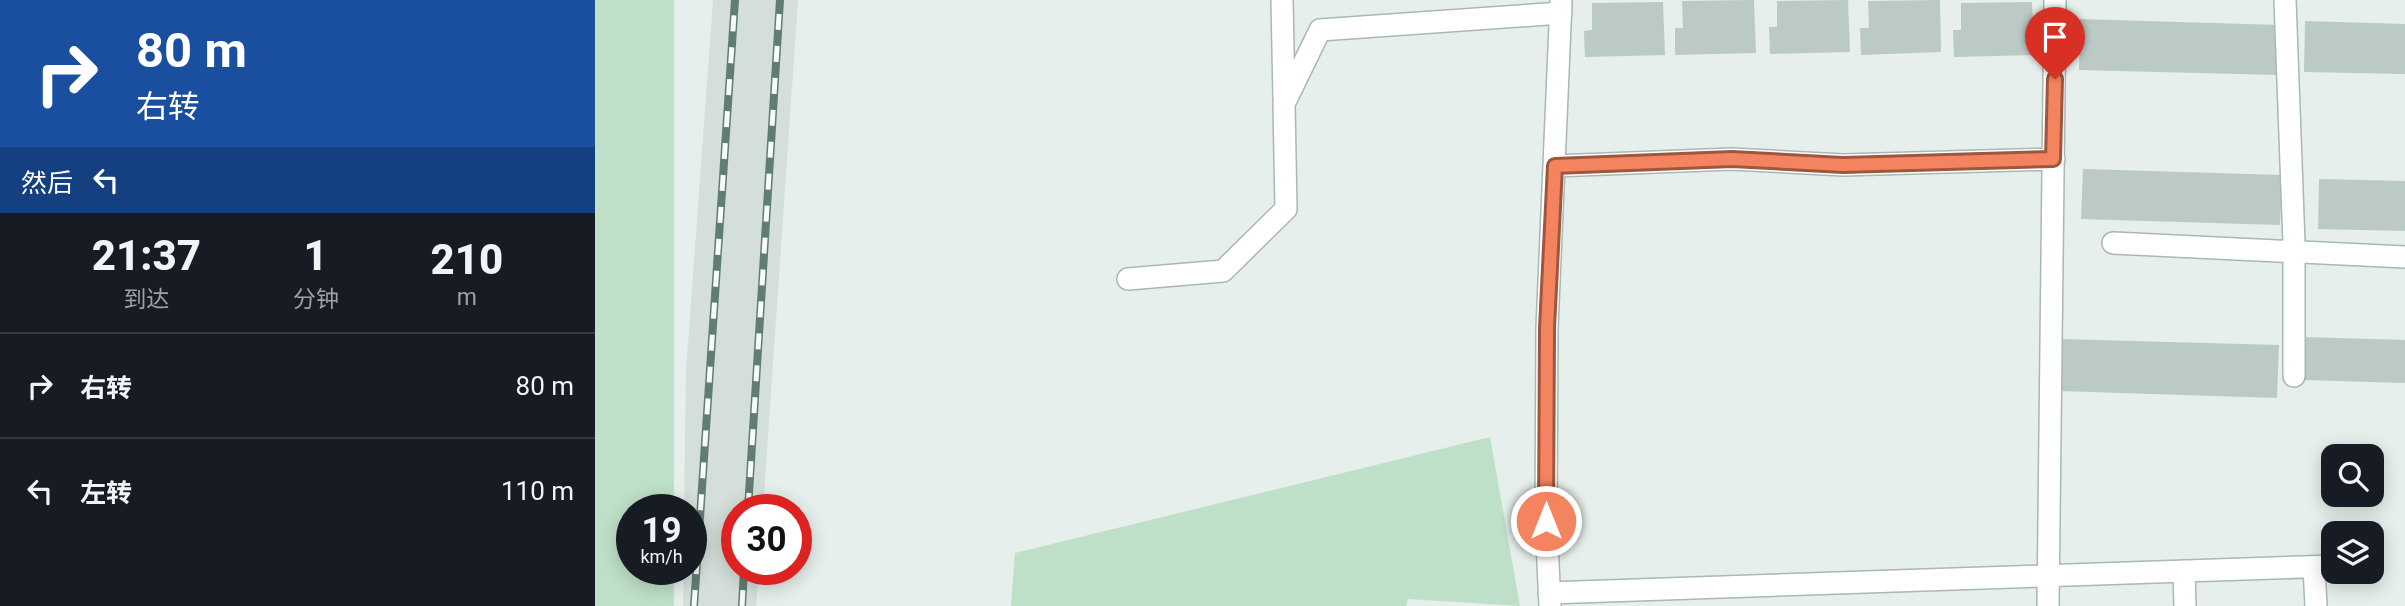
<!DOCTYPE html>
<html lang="zh">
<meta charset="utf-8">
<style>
:root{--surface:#171b24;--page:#242831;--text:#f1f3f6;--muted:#9ea1a6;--line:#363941}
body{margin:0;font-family:Roboto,"Noto Sans SC",sans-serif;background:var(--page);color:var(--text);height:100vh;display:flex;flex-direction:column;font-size:26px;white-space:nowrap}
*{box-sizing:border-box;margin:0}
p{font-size:23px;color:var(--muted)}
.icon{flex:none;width:38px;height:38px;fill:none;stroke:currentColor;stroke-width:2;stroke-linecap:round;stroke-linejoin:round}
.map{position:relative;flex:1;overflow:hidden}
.drawer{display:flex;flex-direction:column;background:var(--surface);width:595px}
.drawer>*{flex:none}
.guide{background:#1a4fa0;color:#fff;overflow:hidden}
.buttons{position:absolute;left:1726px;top:444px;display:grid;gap:14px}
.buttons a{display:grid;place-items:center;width:63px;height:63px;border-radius:14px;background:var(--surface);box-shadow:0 4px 18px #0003;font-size:35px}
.speed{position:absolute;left:21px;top:494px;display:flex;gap:14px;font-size:35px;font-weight:700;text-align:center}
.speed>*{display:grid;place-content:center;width:91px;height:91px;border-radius:50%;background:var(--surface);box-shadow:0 4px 18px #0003;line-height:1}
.speed small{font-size:18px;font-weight:400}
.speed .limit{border:10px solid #d22;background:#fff;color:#111}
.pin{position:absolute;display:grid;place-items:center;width:60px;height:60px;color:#fff;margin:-72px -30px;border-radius:50% 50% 50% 0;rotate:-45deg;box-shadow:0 0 7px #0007}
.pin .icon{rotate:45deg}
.me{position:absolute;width:77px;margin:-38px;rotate:0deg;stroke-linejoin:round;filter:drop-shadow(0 0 5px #0008)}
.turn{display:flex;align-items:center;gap:24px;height:147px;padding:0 21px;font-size:32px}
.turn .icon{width:91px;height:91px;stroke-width:2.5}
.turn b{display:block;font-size:49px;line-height:60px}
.then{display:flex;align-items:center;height:66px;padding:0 21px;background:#0003;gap:14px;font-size:26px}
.eta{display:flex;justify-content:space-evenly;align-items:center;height:119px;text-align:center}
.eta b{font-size:42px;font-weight:800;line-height:49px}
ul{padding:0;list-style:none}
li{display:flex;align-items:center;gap:21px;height:105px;padding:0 21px;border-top:2px solid var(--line)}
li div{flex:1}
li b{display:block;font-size:26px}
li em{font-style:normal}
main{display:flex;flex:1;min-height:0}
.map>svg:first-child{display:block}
.built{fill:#d4dfda}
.green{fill:#bfe0c8}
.building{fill:#bbcac4}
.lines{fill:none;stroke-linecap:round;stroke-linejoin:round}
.minor-casing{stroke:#a8b8b2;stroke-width:24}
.minor{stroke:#fff;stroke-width:21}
.rail-casing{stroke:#5f7d75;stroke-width:8}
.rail{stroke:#f7fbf9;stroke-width:5;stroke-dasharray:16;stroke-linecap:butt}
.route-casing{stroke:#9f563e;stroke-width:18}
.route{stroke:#f4845f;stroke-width:12}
</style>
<main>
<section class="drawer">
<div class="guide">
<div class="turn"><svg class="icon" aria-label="right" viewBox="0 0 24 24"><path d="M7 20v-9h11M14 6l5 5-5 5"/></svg><div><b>80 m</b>右转</div></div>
<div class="then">然后<svg class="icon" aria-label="left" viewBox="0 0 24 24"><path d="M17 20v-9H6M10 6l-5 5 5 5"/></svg></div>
</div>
<div class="eta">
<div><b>21:37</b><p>到达</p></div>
<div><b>1</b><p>分钟</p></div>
<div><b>210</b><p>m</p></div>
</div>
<ul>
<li><svg class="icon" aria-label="right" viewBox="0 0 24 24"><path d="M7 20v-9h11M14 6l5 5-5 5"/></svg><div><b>右转</b></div><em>80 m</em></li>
<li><svg class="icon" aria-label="left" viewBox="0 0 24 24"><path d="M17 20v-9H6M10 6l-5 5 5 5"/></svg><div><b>左转</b></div><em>110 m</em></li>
</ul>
</section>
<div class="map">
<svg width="1810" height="606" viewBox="0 0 1810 606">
<rect width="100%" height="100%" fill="#e6efeb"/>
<!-- built -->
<path class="built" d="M118,0H203L168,509H142V569H164L161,606H88L89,569H96V509H89L91,371Z"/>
<!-- green -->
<path class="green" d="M0,0H79V509H37V569H79V606H0Z
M895,437L925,606L813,599L811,606H416L420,553Z"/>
<!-- building -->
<path class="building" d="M1159,0L1161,53L1080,55V28H1088L1087,1Z
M1253,0L1255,52L1175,54L1174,27H1182V1Z
M1345,0L1346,52L1266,55L1265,28H1274L1273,1Z
M1068,2L1070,55L990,57L989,31L997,30V3Z
M1437,2L1439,55L1359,57L1358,30H1366V3Z
M1485,19L1684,25L1683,75L1484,70Z
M1710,21L1810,24V74L1709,72Z
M1488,169L1687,175L1685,225L1486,219Z
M1724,179L1810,181V231L1723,229Z
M1710,337L1810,340V383L1709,380Z
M1466,339L1684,345L1682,398L1464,391Z"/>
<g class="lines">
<!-- minor casing -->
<g class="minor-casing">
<path id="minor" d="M687,0L689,98
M1690,0L1699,244V376
M960,166L1137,159L1248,165L1459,159
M1518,243L1810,257
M533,279L628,271L691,209L689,104L725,30L966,13
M1719,567L1721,606
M1589,571L1590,606
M954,593L1738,566
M955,606L951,521L952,328L966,2
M1453,606L1460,0"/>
</g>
<!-- minor -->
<use href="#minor" class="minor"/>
<!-- rail casing -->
<g class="rail-casing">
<path id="rail" d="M153,509L185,0
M99,606L140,0
M147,606L149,569"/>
</g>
<!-- rail -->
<use href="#rail" class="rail"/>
</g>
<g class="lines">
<!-- route casing -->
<g class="route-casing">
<path id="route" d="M951,521L952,328L960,166L1137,159L1248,165L1458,159L1460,79"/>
</g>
<!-- route -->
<use href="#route" class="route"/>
</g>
</svg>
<div class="buttons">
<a><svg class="icon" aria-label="search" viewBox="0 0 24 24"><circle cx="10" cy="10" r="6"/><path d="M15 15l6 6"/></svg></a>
<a><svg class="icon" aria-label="layers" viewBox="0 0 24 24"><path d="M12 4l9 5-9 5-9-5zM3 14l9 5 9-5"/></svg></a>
</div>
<div class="speed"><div>19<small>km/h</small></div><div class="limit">30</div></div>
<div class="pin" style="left:1460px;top:79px;background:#d93025"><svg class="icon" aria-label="arrive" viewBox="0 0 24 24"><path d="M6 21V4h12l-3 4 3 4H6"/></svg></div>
<svg class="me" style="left:951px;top:521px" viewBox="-20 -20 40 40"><circle r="17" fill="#f4845f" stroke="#fff" stroke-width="3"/><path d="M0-11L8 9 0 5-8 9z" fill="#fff"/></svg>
</div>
</main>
